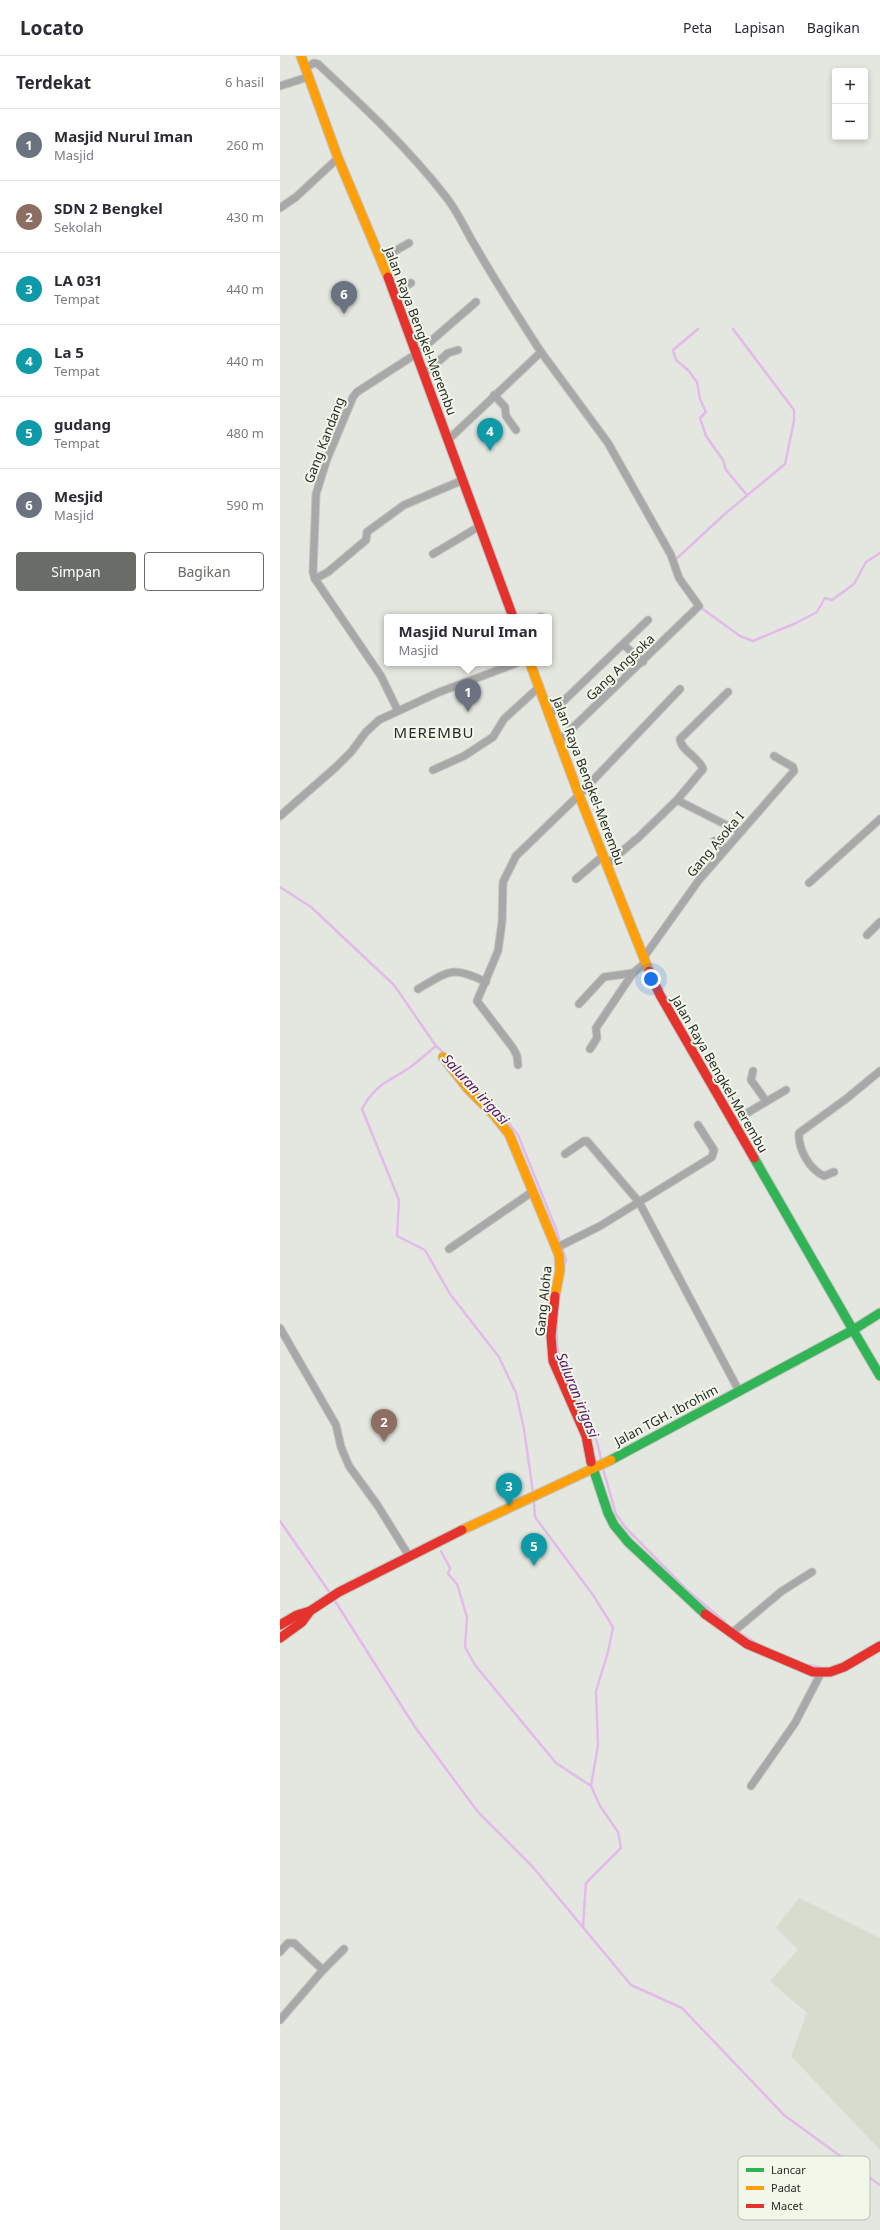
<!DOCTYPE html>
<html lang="id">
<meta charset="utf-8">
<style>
:root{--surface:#fff;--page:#f2f2f3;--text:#2b2b33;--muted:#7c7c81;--line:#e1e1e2;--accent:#6a6d67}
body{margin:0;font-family:"Noto Sans",sans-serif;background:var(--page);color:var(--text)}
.controls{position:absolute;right:12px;top:12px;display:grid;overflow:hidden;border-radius:4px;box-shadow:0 2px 6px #0003}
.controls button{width:36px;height:36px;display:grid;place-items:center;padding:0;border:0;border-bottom:1px solid var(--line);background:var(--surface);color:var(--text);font:20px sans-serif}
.you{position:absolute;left:371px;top:923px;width:14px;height:14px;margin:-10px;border:3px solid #fff;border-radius:50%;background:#1a73e8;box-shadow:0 0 0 6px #1a73e833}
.badge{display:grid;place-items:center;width:26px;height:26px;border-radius:50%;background:var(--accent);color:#fff;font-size:13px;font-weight:700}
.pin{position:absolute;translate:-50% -33px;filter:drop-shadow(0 1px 2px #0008)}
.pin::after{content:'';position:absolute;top:21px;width:14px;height:12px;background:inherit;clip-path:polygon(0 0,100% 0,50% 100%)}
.popup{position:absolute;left:104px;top:558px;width:168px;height:52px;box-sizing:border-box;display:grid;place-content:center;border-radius:4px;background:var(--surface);filter:drop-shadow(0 1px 3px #0005);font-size:13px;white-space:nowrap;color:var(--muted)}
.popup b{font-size:15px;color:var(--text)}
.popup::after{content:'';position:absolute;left:50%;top:100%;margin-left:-8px;border:8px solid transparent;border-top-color:var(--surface)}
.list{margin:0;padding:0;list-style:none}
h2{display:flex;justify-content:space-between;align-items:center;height:52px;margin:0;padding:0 16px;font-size:17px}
h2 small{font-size:13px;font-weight:400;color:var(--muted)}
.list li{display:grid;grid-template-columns:26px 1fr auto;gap:12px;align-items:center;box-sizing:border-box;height:72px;padding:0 16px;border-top:1px solid var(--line)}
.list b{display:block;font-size:15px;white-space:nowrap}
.list p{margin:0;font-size:13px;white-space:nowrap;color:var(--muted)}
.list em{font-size:13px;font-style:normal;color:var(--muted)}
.actions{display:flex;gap:8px;padding:12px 16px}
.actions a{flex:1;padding:9px 0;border:1px solid var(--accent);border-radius:4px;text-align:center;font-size:14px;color:var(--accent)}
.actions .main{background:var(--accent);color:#fff}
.map{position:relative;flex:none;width:600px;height:2174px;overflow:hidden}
header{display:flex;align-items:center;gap:24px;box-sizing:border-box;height:56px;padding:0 20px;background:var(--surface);border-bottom:1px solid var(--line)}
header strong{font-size:19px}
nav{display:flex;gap:22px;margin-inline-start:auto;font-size:14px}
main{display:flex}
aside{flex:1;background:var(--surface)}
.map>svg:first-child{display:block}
.built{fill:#d6ddcf}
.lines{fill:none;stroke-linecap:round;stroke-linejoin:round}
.stream{stroke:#e3baea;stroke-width:2.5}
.street-casing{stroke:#c2c4bf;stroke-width:9}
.fast-casing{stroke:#c2c4bf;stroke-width:11}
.slow-casing{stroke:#c2c4bf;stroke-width:11}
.jam-casing{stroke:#c2c4bf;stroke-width:11}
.street{stroke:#a8a8a8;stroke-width:7}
.fast{stroke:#30b455;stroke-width:9}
.slow{stroke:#ff9f0a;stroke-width:9}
.jam{stroke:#e5322d;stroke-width:9}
.labels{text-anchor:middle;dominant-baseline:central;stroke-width:4;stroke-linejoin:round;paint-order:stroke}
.street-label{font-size:13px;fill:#292b26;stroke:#f1f8ea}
.water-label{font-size:14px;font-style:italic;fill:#5b1269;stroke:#f1f8ea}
.quarter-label{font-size:15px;letter-spacing:1px;fill:#292b26;stroke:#f1f8ea}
.key{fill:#f1f8ea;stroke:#b5baaf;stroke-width:1}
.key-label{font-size:11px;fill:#292b26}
</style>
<header>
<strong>Locato</strong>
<nav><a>Peta</a><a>Lapisan</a><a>Bagikan</a></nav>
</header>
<main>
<aside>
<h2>Terdekat<small>6 hasil</small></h2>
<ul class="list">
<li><span class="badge" style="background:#6b7280">1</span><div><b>Masjid Nurul Iman</b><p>Masjid</p></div><em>260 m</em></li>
<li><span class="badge" style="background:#8d6e63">2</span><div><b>SDN 2 Bengkel</b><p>Sekolah</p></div><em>430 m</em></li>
<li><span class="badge" style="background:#0f9aa8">3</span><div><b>LA 031</b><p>Tempat</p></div><em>440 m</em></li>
<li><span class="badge" style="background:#0f9aa8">4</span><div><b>La 5</b><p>Tempat</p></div><em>440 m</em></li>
<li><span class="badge" style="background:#0f9aa8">5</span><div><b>gudang</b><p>Tempat</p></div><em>480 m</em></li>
<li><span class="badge" style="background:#6b7280">6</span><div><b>Mesjid</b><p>Masjid</p></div><em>590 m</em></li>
</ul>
<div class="actions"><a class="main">Simpan</a><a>Bagikan</a></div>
</aside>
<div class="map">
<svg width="600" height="2174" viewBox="0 0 600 2174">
<rect width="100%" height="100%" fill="#e4e7e0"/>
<polygon class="built" points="519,1842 600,1882 600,2094 511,2000 527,1957 490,1925 518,1894 496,1872"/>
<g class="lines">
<g class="stream">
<polyline points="418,273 393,294 396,304 408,314 417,326 420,343 426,356 420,362 426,380 443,404 446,414 467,439"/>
<polyline points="394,505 446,457 505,408 514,365 514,354 453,273"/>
<polyline points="420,551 460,580 473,585 516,567 537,556 545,542 552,544 574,528 586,506 600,497"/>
<polyline points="0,831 31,851 114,929 156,990 164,997"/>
<path d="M156,990C146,998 137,1007 126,1014C106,1027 95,1029 82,1053L119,1144L117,1180L145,1194L170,1238L219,1301L236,1337L244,1373L253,1436"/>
<polyline points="173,1006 200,1038 220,1056 238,1079 276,1173 286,1204 284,1209"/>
<path d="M277,1257C277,1270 275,1285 279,1298C290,1335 315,1365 321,1404"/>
<polyline points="323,1413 336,1458 345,1471 406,1533 445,1566"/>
<polyline points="254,1445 255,1461 313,1539 333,1571 328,1596 316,1635 318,1689 311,1730 320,1750 338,1776 341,1792 306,1827 303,1870"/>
<polyline points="0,1465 50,1537"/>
<polyline points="161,1495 170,1512 168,1518 177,1528 187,1561 185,1591 195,1609 276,1707 311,1730"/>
<polyline points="55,1545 135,1671 198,1756 252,1810 351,1929 402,1952 504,2059 600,2129"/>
<polyline points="460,1577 476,1587"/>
<polyline points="529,1609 539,1611"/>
</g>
<defs>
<g id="street">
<path d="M25,12L34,7L38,8C83,50 128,92 166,141C179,157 186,176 197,193C217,228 239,262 261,296L168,384"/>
<polyline points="0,30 28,21"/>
<polyline points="0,152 16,141 58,102"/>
<polyline points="101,203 129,187"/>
<polyline points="113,237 131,227"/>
<polyline points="261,296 328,387 391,499 399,522 419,550 278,686"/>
<polyline points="144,318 168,297 178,294"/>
<polyline points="214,339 225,351 226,360 236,374"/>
<polyline points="153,498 200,470"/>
<polyline points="35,523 48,516 86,484 87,476 124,449 183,424"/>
<polyline points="260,561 261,561"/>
<polyline points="344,589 363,606"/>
<polyline points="118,655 101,620 35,523 33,516 36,438 47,403 73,341 77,336 136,298 196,246"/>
<polyline points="269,659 368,564"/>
<polyline points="153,714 184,700 213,681 224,663 258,632"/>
<path d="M397,744L423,713C419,701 401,695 400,683L448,636"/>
<polyline points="0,760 56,711 71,696 86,676 99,664 157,637 237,607"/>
<polyline points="434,785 446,793"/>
<polyline points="327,808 359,781 397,744 460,776"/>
<polyline points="296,823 323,800"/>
<polyline points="529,827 600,763"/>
<polyline points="587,879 600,866"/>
<polyline points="364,901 419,824 514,715 513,711 494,700"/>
<path d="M138,933C169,915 172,909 206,926"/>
<polyline points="299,948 324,921 353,917 365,907"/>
<polyline points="310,993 317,982 316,972 353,917"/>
<polyline points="238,1009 237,1000 233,992 197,945 218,895 222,866 223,826 236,800 299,739 400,633"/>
<polyline points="473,1015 471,1024 486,1045"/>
<polyline points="452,1066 506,1034"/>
<polyline points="285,1098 304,1085 307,1085 359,1146 459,1335"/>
<path d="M554,1116L544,1120C529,1113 518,1093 519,1077L566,1043L600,1015"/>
<polyline points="278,1191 320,1170 432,1101 434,1094 418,1069"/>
<polyline points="169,1193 252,1136"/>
<polyline points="0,1272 56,1369 61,1391 69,1410 98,1450 129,1500"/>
<polyline points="453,1576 502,1535 532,1516"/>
<polyline points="471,1730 515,1667 541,1617"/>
<polyline points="0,1896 8,1887 14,1887 43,1914"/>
<polyline points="0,1964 43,1914 64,1893"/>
</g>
<g id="fast">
<polyline points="474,1102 573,1274"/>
<polyline points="573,1274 600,1257"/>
<polyline points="331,1404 573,1274 600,1320"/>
<polyline points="311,1406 328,1457 334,1469 348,1486 425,1558"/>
</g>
<g id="slow">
<polyline points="21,0 58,102 108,221"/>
<polyline points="250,607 299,739 369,915"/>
<polyline points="163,1001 188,1033 214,1059 229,1078 279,1199 280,1214 275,1240"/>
<polyline points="182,1474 331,1404"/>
</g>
<g id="jam">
<polyline points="108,221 233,561"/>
<polyline points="369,915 380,939 474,1102"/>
<polyline points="275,1240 271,1280 273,1305 306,1380 311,1406"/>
<polyline points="425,1558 467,1588 533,1616 550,1616 564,1611 600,1590"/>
<polyline points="0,1569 17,1559 30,1555"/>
<polyline points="0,1582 22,1566 30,1555 59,1536 182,1474"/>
</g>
</defs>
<use href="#street" class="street-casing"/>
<use href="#fast" class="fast-casing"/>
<use href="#slow" class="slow-casing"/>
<use href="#jam" class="jam-casing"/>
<use href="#street" class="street"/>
<use href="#fast" class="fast"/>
<use href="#slow" class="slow"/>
<use href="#jam" class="jam"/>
</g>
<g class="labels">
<g class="street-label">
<text transform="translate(141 275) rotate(69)">Jalan Raya Bengkel-Merembu</text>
<text transform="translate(44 384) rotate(-69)">Gang Kandang</text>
<text transform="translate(340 611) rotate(-44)">Gang Angsoka</text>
<text transform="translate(309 725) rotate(69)">Jalan Raya Bengkel-Merembu</text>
<text transform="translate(435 788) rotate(-50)">Gang Asoka I</text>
<text transform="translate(440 1018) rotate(60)">Jalan Raya Bengkel-Merembu</text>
<text transform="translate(263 1245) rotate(-84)">Gang Aloha</text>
<text transform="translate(386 1359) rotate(-28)">Jalan TGH. Ibrohim</text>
</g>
<g class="water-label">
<text transform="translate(196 1033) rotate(47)">Saluran irigasi</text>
<text transform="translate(298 1339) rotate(68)">Saluran irigasi</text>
</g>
<g class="quarter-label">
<text x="154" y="676">MEREMBU</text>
</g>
</g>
<rect x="458" y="2100" width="132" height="64" rx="6" class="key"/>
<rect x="466" y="2112" width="18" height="4" fill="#30b455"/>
<rect x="466" y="2130" width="18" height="4" fill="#ff9f0a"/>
<rect x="466" y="2148" width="18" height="4" fill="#e5322d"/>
<g class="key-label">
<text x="491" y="2118">Lancar</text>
<text x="491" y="2136">Padat</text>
<text x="491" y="2154">Macet</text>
</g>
</svg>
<div class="controls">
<button>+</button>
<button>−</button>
</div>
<div class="you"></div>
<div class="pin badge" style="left:188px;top:656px;background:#6b7280">1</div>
<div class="popup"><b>Masjid Nurul Iman</b>Masjid</div>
<div class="pin badge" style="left:104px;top:1386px;background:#8d6e63">2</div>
<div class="pin badge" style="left:229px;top:1450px;background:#0f9aa8">3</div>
<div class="pin badge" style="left:210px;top:395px;background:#0f9aa8">4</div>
<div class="pin badge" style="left:254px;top:1510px;background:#0f9aa8">5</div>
<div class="pin badge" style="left:64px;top:258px;background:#6b7280">6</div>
</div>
</main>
